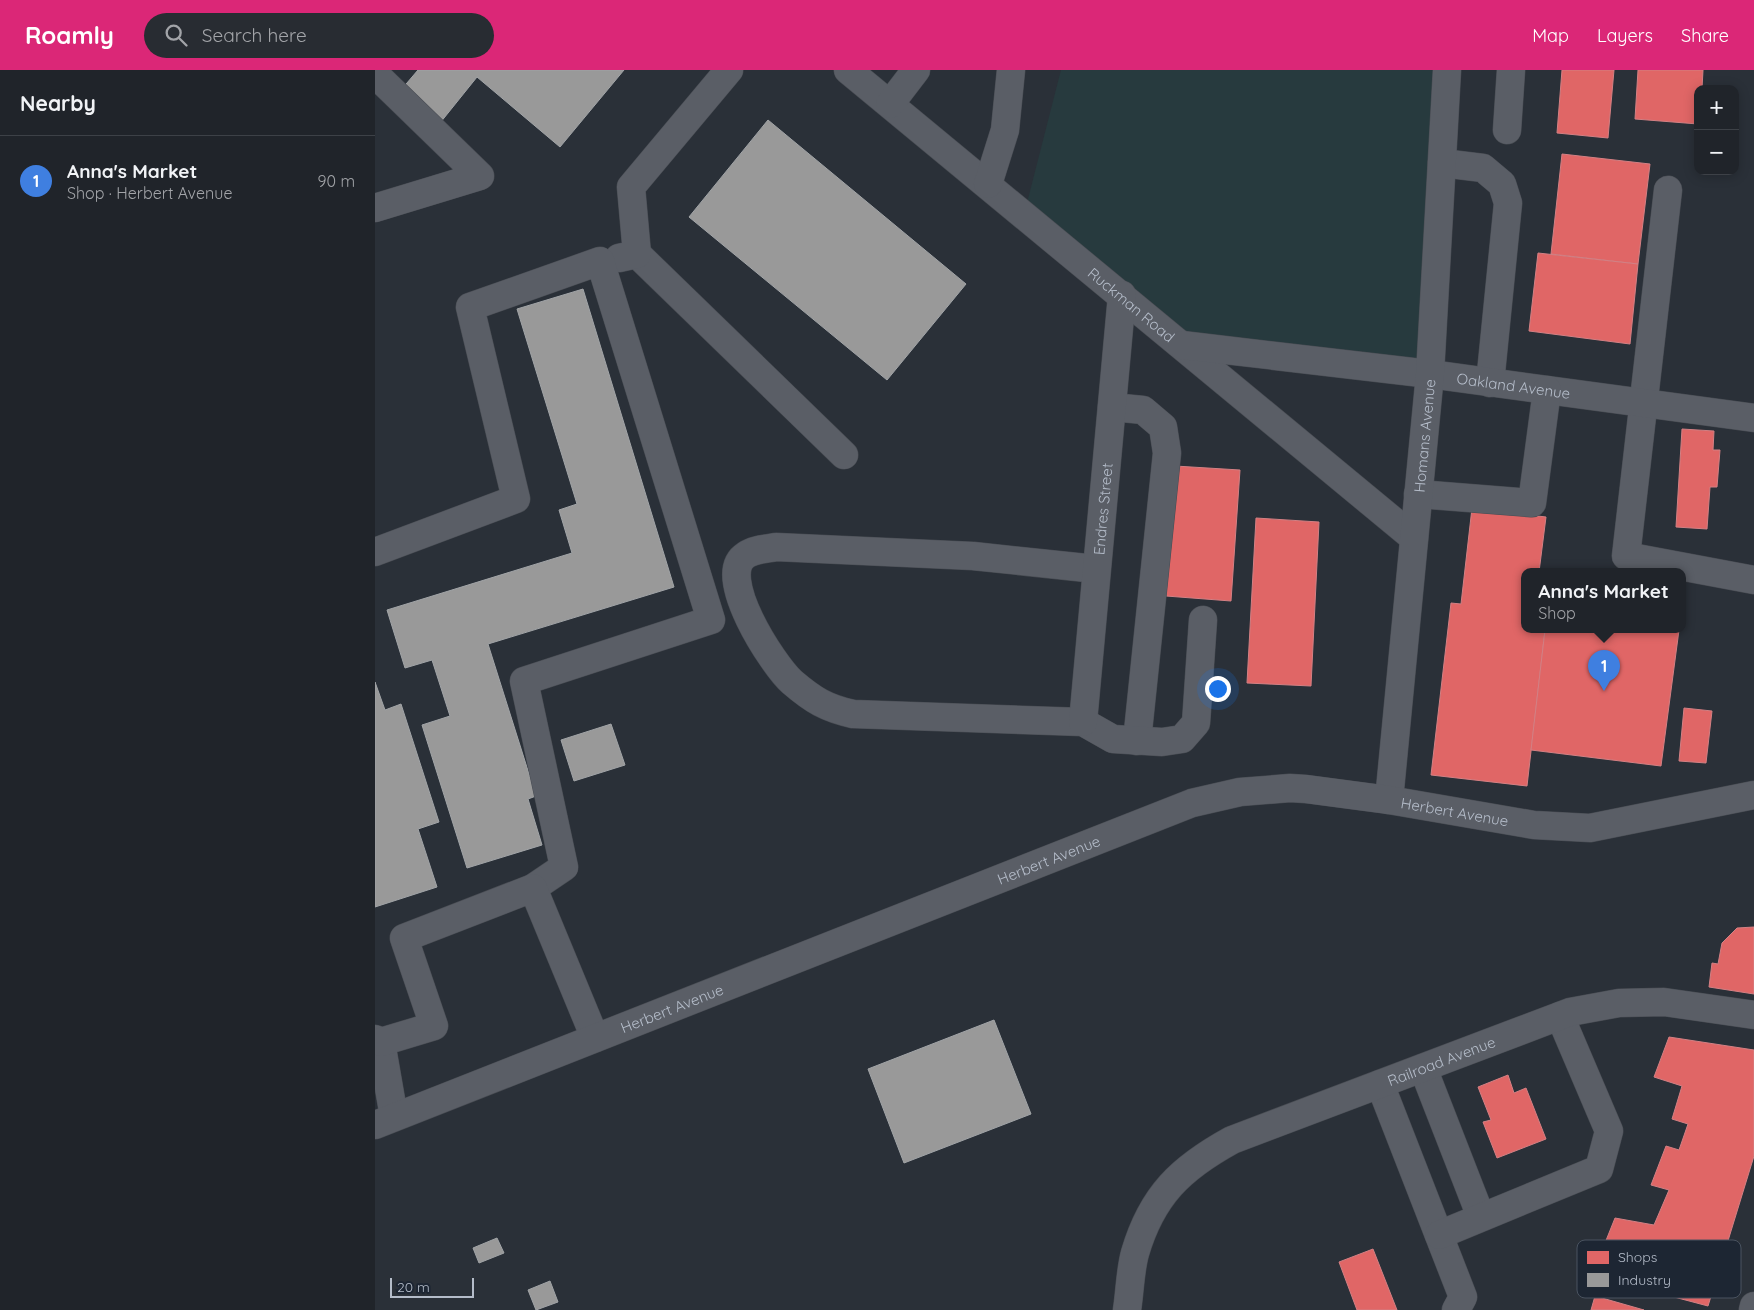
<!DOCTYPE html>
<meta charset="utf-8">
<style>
:root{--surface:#20242a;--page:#282c32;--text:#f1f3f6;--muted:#a2a4a8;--line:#3d4147;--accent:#db2777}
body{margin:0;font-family:Quicksand,sans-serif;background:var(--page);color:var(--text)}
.controls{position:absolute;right:15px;top:15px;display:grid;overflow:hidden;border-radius:10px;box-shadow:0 2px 12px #0003}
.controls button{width:45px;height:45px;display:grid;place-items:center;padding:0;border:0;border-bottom:1px solid var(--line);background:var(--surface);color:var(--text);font:25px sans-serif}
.scale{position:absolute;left:15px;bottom:12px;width:84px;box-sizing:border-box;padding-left:5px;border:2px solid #b4bcc9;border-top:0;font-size:14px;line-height:18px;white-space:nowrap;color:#b4bcc9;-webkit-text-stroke:4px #1d2633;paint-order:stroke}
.you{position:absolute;left:842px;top:618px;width:18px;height:18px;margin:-12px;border:4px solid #fff;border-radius:50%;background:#1a73e8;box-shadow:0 0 0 8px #1a73e833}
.badge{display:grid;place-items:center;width:32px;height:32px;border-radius:50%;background:var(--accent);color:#fff;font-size:16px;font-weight:700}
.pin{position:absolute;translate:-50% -41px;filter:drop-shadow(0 1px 2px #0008)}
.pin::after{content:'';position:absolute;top:26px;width:18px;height:15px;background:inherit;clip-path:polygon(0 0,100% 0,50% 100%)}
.popup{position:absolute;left:1146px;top:498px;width:165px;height:65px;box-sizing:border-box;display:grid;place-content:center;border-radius:10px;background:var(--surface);filter:drop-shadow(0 1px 4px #0005);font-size:16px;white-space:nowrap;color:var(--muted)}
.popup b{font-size:19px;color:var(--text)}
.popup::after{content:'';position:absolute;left:50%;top:100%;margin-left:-10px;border:10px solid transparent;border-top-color:var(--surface)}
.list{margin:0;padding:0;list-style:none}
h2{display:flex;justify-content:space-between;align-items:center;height:65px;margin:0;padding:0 20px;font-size:21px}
h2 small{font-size:16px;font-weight:400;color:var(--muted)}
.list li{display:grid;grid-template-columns:32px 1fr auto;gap:15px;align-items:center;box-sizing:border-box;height:90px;padding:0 20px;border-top:1px solid var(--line)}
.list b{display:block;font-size:19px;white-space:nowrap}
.list p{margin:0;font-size:16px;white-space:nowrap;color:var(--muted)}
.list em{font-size:16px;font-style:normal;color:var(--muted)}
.icon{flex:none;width:28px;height:28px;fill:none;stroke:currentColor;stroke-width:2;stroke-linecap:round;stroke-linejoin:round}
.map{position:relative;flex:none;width:1379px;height:1240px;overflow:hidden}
header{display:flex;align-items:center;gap:30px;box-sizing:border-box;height:70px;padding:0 25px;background:var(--accent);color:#fff}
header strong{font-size:24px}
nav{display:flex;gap:28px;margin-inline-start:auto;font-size:18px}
.search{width:350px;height:45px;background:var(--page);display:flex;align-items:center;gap:12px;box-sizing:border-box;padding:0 18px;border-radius:28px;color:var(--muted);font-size:19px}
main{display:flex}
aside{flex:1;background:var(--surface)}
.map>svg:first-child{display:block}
.green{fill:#273a3e}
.shops{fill:#e06666;stroke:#d38084}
.industry{fill:#999;stroke:#a1a4a7}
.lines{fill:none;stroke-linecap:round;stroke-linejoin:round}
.minor-casing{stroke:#484c53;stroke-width:29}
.minor{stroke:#5a5e66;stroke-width:28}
.labels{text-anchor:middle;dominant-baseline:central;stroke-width:5;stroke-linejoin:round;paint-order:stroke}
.street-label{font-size:15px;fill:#b4bcc9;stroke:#1d2633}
.key{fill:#1d2633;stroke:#4a5360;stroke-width:1}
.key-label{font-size:14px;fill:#b4bcc9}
</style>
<header>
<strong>Roamly</strong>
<div class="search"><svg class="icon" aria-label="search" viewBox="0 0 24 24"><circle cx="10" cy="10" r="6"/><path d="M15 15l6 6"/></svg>Search here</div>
<nav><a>Map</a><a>Layers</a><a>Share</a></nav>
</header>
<main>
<aside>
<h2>Nearby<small></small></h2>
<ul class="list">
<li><span class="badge" style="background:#3f7fe0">1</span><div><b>Anna's Market</b><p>Shop · Herbert Avenue</p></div><em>90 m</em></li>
</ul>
</aside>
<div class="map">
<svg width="1379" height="1240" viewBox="0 0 1379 1240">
<rect width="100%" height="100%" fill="#2a3038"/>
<polygon class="green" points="686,0 1070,0 1050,291 810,262 652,133"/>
<g class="shops">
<polygon points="1187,0 1239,0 1233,68 1182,63"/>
<polygon points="1263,0 1328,0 1327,19 1323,19 1323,54 1260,49"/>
<polygon points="1187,84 1275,94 1263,194 1176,184"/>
<polygon points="1163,183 1263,194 1255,274 1154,261"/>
<polygon points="1307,359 1339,361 1338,380 1345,380 1342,417 1335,417 1332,459 1301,457"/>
<polygon points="800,396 865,400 856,531 791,526"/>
<polygon points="1097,438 1171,447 1164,502 1150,502 1150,560 1170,560 1152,716 1056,705 1076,533 1086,534"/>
<polygon points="881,448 944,452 936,616 872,613"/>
<polygon points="1170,560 1304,560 1286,696 1156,680"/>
<polygon points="1309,638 1337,641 1331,693 1304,691"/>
<polygon points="1379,857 1379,924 1334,917 1337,893 1343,894 1347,873 1362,858"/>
<polygon points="1294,967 1379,980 1379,1086 1333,1236 1269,1219 1275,1186 1230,1173 1240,1148 1279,1155 1294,1120 1276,1115 1291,1076 1304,1080 1313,1054 1297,1049 1307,1016 1279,1007"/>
<polygon points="1133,1005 1139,1023 1151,1018 1171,1069 1122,1088 1108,1052 1116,1050 1103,1017"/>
<polygon points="998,1179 1022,1240 982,1240 964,1192"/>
<polygon points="1220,1226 1269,1240 1216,1240"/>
</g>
<g class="industry">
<polygon points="43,0 249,0 185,77 102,7 65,53 26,20"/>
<polygon points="393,50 591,214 512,310 314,147"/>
<polygon points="208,219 299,517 113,574 161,726 153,729 167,775 92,798 47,655 75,646 57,590 30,598 12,540 197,483 184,440 202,434 142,239"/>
<polygon points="0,612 10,640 26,634 64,752 43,759 62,817 0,837"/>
<polygon points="236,654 250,695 199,711 186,670"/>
<polygon points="619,950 656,1044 529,1093 493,999"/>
<polygon points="122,1168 129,1183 104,1193 98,1178"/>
<polygon points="175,1211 183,1232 161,1240 153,1220"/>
</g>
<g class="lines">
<defs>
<g id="minor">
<path id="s1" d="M473,0L1039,468"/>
<polyline points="0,4 105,106 0,138"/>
<polyline points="515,34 541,0"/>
<polyline points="1132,60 1136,0"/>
<polyline points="1067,93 1108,98 1127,114 1133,133 1115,313"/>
<polyline points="613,114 630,60 636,0"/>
<polyline points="1293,120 1251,486 1379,510"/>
<polyline points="262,184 469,385"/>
<polyline points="244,188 262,184 256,117 354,0"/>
<path id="s2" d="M807,275L1055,304L1379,348"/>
<polyline points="737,337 768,340 788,357 792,383 762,671"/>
<polyline points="1043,424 1157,433 1172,320"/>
<polyline points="0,482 141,429 95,237 225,191 336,550 149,611 189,797 158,818"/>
<path d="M721,499L598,486L401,477C392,479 379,479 371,485C339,505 398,595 417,612C438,630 451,638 478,644L708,652L738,669L787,672L807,669L821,653L828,550"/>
<path id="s3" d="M708,652L747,225"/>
<path id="s4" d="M1014,730L1055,304L1072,0"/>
<polyline points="0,969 6,972 19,1047"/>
<polyline points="6,972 59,956 29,868 158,818 220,968"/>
<polyline points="1048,998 1106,1147"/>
<polyline points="1005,1014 1088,1227 1081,1240"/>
<path id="s5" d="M0,1055L817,733L865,722L915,718L931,719L1014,730L1159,755L1215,758L1379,725"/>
<polyline points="1064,1165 1224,1099 1234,1061 1185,946"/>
<path id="s6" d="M752,1240C755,1221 755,1201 760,1183C777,1125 806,1098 857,1070L1195,942L1244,933L1289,932L1379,945"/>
<polyline points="1378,1240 1379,1236"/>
</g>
</defs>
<use href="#minor" class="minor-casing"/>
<use href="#minor" class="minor"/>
</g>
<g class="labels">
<g class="street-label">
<text stroke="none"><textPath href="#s1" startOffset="368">Ruckman Road</textPath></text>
<text stroke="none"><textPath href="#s2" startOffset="334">Oakland Avenue</textPath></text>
<text stroke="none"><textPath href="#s4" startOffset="366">Homans Avenue</textPath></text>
<text stroke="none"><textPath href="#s3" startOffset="214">Endres Street</textPath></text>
<text stroke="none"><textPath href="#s5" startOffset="1144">Herbert Avenue</textPath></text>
<text stroke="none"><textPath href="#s5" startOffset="724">Herbert Avenue</textPath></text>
<text stroke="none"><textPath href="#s5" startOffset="319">Herbert Avenue</textPath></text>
<text stroke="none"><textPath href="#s6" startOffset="435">Railroad Avenue</textPath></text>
</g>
</g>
<rect x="1202" y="1170" width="164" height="58" rx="8" class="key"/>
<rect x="1212" y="1181" width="22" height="13" fill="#e06666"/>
<rect x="1212" y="1203" width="22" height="14" fill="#999"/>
<g class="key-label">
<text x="1243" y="1192">Shops</text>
<text x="1243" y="1215">Industry</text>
</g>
</svg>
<div class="controls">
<button>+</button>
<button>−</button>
</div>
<div class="scale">20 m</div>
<div class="you"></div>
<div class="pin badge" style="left:1229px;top:621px;background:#3f7fe0">1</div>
<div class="popup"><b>Anna's Market</b>Shop</div>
</div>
</main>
